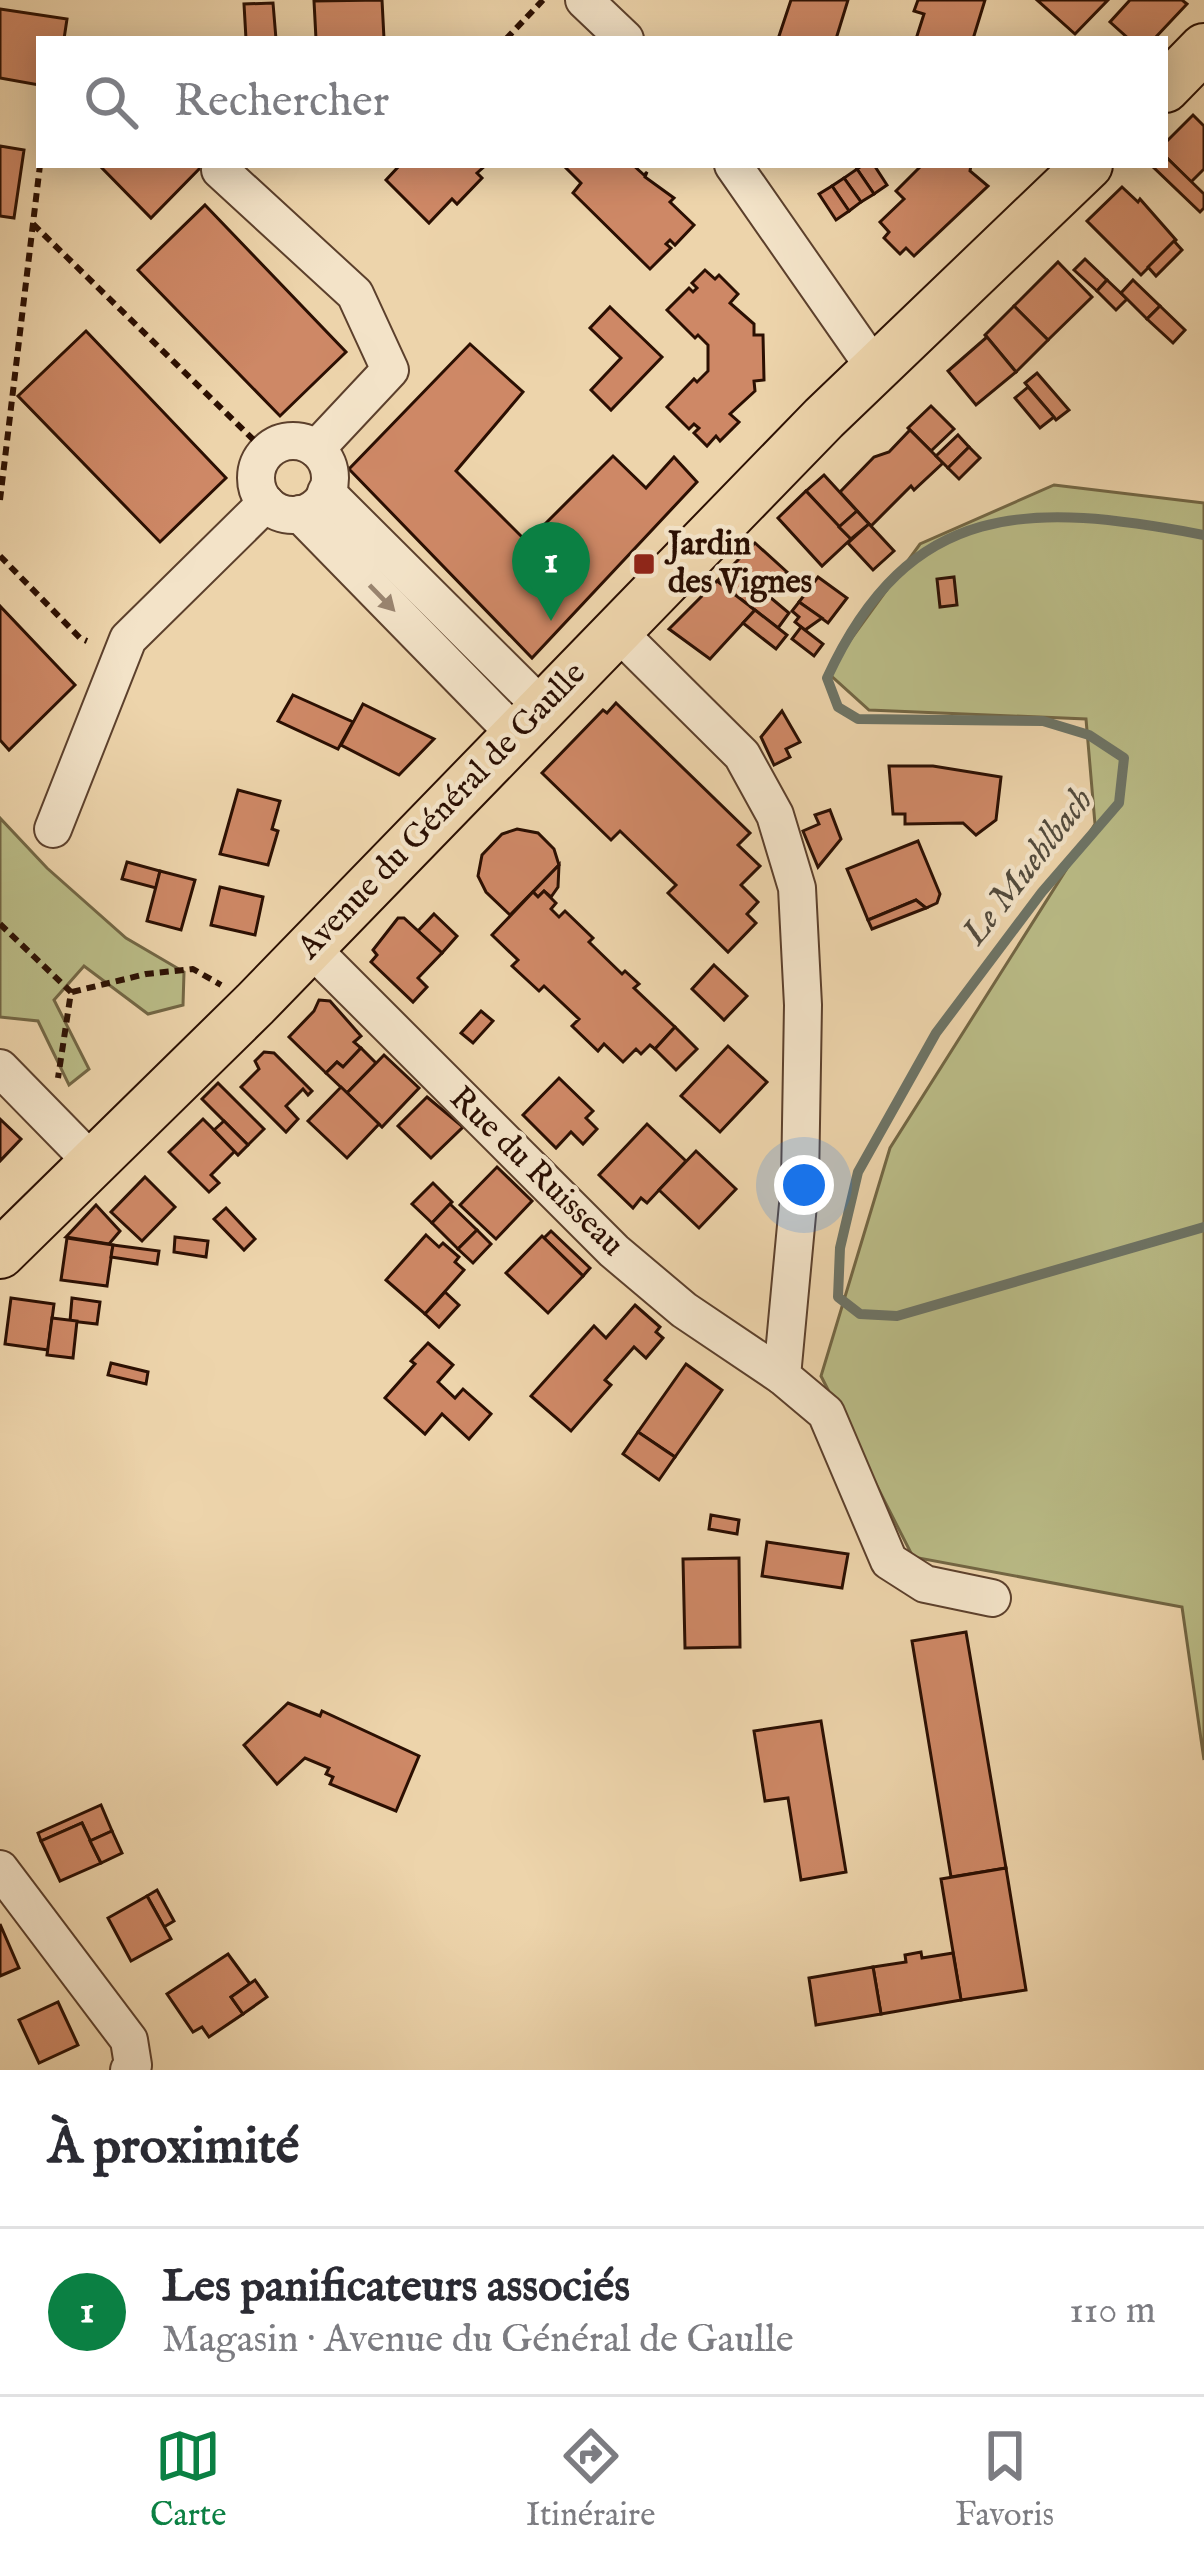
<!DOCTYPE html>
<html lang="fr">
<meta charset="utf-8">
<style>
:root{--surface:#fff;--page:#f2f2f3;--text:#2b2b33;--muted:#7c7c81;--line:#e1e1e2;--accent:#0b8043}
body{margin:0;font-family:"IM FELL English",serif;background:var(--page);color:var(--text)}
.you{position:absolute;left:804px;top:1185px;width:42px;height:42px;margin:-30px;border:9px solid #fff;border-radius:50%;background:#1a73e8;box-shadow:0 0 0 18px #1a73e833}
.badge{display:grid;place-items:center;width:78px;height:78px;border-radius:50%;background:var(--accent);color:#fff;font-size:39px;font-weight:700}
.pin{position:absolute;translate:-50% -99px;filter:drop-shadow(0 3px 6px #0008)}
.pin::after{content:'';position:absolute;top:63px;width:42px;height:36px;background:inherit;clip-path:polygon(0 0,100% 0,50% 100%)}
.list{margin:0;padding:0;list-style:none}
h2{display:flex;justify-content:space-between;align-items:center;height:156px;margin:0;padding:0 48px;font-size:51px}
h2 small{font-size:39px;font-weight:400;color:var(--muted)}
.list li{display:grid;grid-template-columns:78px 1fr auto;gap:36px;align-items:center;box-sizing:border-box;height:168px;padding:0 48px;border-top:3px solid var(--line)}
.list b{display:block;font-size:45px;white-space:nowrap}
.list p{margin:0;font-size:39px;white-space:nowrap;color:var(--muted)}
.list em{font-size:39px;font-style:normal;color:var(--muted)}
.icon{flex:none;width:66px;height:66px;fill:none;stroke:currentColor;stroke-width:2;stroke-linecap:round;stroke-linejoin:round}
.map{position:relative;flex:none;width:1204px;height:2070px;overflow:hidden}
.search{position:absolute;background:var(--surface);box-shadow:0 6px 30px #0003;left:36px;right:36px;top:36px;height:132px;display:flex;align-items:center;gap:30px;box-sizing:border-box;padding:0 42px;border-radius:0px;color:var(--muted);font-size:45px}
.sheet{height:324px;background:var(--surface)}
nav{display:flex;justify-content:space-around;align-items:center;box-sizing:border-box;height:168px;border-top:3px solid var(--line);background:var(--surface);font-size:33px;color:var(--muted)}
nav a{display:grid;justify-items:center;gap:6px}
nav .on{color:var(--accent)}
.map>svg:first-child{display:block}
.green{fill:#babc87;stroke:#726644;stroke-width:3}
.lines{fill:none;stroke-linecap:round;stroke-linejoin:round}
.stream{stroke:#6d7466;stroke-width:10}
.building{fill:#ce8866;stroke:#2b0f02;stroke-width:3}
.minor-casing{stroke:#5c402c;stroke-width:40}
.major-casing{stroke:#2b0f02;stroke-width:52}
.path{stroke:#2b0f02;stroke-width:6;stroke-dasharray:9 6;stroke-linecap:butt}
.minor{stroke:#f3e3c8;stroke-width:36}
.major{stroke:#edd4ab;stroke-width:48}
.oneway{fill:#99846f}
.poi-dot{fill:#8f2418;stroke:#f3e3c8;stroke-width:4.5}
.labels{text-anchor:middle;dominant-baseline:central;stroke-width:9;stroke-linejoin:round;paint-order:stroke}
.poi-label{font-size:33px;font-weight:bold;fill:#2b0f02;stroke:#f3e3c8;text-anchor:start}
.street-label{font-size:33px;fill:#2b0f02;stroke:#f3e3c8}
.water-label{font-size:36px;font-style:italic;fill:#524a3c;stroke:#f3e3c8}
</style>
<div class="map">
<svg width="1204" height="2070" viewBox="0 0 1204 2070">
<rect width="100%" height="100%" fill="#edd4ab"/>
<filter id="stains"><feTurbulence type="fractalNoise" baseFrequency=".00167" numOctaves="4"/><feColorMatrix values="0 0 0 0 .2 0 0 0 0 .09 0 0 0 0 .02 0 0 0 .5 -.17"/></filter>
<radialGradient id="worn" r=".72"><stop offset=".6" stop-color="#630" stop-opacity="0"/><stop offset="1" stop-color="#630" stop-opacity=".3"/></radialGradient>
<g class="green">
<polygon points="1054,485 1204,503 1204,1760 1182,1607 913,1557 821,1376 890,1148 1095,824 1086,719 869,710 827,672 920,544"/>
<polygon points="0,818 47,868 126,938 184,972 183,1005 148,1014 84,966 54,1000 89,1069 69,1085 38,1021 0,1017"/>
</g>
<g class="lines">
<path class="stream" d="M1204,535C1030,502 910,498 827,678L838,707L858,719L1043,721L1089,735L1124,758L1119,803L1042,892L936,1033L858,1172L840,1248L838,1297L860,1314L897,1316L1204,1227"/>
</g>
<g class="building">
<polygon points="382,0 384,39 316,39 314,1"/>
<polygon points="791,0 848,0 836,39 778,39"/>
<polygon points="918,0 985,0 973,39 916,39 924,14 914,11"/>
<polygon points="1037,0 1108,0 1075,34"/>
<polygon points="1130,0 1182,0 1187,4 1154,39 1129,39 1110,22"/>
<polygon points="273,3 276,39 246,39 244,4"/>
<polygon points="0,9 67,19 64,39 39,39 39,85 0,78"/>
<polygon points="1193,115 1204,126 1204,169 1191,182 1165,156 1165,143"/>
<polygon points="0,146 24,150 14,218 0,216"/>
<polygon points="1165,156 1204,194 1204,208 1200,212 1151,165 1165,165"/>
<polygon points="99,165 203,165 151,218"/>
<polygon points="400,165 486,165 477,173 482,178 457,204 452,199 429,223 386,180"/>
<polygon points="563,165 633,165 644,175 647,172 645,177 674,198 670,202 694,225 675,245 670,240 666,244 671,248 650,269 573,193 581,183"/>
<polygon points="863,165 874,165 887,185 874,194 857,169"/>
<polygon points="922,165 971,165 970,171 988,186 914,256 906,248 900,254 884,238 889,232 880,222 904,199 896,191"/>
<polygon points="857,169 874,194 861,202 844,178"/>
<polygon points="844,178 861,202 849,211 832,186"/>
<polygon points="832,186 849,211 836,220 819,194"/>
<polygon points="1122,187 1138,202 1140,199 1176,240 1141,275 1087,221"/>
<polygon points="205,205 346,352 280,416 138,270"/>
<polygon points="1174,241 1182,250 1156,276 1148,267"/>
<polygon points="1085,259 1107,280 1097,291 1074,270"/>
<polygon points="1058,262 1092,297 1048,340 1014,306"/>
<polygon points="705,270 715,279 719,275 738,294 730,303 754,324 754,335 763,335 764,380 754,381 755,391 730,414 739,422 720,441 716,436 707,446 694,433 699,428 694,424 689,429 667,407 694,379 697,382 708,371 708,345 698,335 695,338 667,310 689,288 693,292 697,288 692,283"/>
<polygon points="1107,280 1127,299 1116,310 1097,291"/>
<polygon points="1133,280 1160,306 1147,319 1121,293"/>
<polygon points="1014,306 1048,340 1016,372 985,335"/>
<polygon points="1160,306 1185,330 1173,343 1147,319"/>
<polygon points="610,307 662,357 611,410 591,390 621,358 590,328"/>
<polygon points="86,331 226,478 160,542 18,396"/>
<polygon points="987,337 1016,372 976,405 948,371"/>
<polygon points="470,344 523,392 456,471 527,542 613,456 646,488 674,457 697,482 532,658 349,469"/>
<polygon points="1037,373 1069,410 1056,420 1025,383"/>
<polygon points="1028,387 1054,417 1040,428 1015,398"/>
<polygon points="931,406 954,429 931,451 908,428"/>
<polygon points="910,430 943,463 914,490 911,486 871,526 840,492 874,457 889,452"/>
<polygon points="958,435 969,447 948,468 936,456"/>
<polygon points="969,447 980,458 959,479 948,468"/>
<polygon points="824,475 857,511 839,527 806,491"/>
<polygon points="806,491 851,539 822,566 778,518"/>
<polygon points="857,511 869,524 851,539 839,527"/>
<polygon points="869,524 894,551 873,570 848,543"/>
<polygon points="755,543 787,572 751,607 717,581"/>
<polygon points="818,577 847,598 828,623 799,602"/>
<polygon points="954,577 957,605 940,607 937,579"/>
<polygon points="717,581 755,610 710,659 669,629"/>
<polygon points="765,593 789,613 778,628 751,607"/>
<polygon points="799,602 822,618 805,630 795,622 799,617 792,611"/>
<polygon points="0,606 75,685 9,750 0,740"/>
<polygon points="755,610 787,635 776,649 743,623"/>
<polygon points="801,627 823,644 814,656 792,639"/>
<polygon points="293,695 353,722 338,749 278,721"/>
<polygon points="616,703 750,833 738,845 760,866 741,885 758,902 747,914 756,923 728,952 668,893 676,885 620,831 611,840 542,773 603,710 607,713"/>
<polygon points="363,704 434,739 399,775 341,745"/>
<polygon points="782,711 800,742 786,749 790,757 774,765 761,737"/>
<polygon points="889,766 933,766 1001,777 996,820 976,835 963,823 905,824 905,814 893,814"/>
<polygon points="238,790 280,801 272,829 278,831 268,865 220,854"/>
<polygon points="830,810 841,839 818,867 803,831 819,824 815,815"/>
<polygon points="517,829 538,833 554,849 559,865 510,915 486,892 478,876 482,855 502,834"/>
<polygon points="918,841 940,894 937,903 926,908 916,900 868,920 847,869"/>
<polygon points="127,862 160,871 156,888 122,879"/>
<polygon points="559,865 558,887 551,897 544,891 538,897 533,892"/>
<polygon points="160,871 195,880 181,930 147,921"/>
<polygon points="220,887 263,897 255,935 211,925"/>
<polygon points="544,891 556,903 551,909 559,917 565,911 593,938 589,942 622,974 625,971 639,984 634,988 675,1027 655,1049 650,1045 641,1054 636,1049 623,1062 604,1044 598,1051 572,1026 579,1019 544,986 539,991 512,966 518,960 492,935 533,892 538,897"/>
<polygon points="916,900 926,908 872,929 868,920"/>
<polygon points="434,914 457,936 442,953 418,931"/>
<polygon points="398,918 404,918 442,953 418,978 427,987 413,1002 371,962 377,955 373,950"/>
<polygon points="714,965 747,996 724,1020 692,989"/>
<polygon points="319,1000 330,1001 361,1036 354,1042 361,1048 343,1067 337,1062 326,1073 289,1037 314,1011"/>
<polygon points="481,1011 493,1021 473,1043 461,1033"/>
<polygon points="675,1027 697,1049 676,1070 655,1049"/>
<polygon points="728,1046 767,1082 720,1132 681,1096"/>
<polygon points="361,1048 376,1063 347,1093 326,1073 337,1062 343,1067"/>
<polygon points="264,1052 274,1053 312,1091 308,1095 303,1089 286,1106 298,1119 286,1132 241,1087 259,1069 255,1061"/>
<polygon points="384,1055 419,1088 382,1127 347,1093"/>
<polygon points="559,1078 593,1111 586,1118 597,1129 583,1144 571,1132 556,1148 523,1115"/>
<polygon points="218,1083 264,1129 248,1145 202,1099"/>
<polygon points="341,1087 379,1124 347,1158 308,1121"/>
<polygon points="427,1097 463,1127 431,1158 398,1126"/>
<polygon points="0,1119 21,1139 0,1161"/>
<polygon points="203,1119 235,1151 211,1175 219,1183 209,1192 169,1152"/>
<polygon points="224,1121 248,1145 238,1155 214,1130"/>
<polygon points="647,1124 686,1161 647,1203 641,1198 633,1208 599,1175"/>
<polygon points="696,1151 736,1189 699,1228 659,1190"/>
<polygon points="497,1167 532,1201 496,1239 460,1205"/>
<polygon points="145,1177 175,1207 142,1241 111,1212"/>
<polygon points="433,1183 452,1202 432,1223 412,1204"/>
<polygon points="450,1204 477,1230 458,1249 432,1223"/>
<polygon points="96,1205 120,1231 109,1244 66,1237"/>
<polygon points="226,1208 255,1239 244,1250 214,1219"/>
<polygon points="477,1230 491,1244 473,1263 458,1249"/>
<polygon points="551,1231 590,1268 583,1276 544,1238"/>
<polygon points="426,1235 439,1247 443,1243 459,1257 455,1262 464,1270 425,1314 386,1280"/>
<polygon points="542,1236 583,1276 548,1313 506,1273"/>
<polygon points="175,1237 208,1241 206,1257 174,1252"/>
<polygon points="67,1238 113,1245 107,1286 61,1280"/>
<polygon points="113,1245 159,1251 157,1264 111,1257"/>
<polygon points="445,1292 459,1305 439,1327 425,1314"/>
<polygon points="11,1298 54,1304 48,1350 5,1344"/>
<polygon points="72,1298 100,1302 97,1324 70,1321"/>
<polygon points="635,1305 660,1327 656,1332 663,1338 646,1358 634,1347 605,1380 611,1385 571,1431 531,1396 594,1326 606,1338"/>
<polygon points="52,1318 77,1321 73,1358 47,1355"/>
<polygon points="428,1343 453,1365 438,1382 455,1398 463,1389 491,1414 469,1439 442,1414 425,1434 385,1398 415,1364 411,1361"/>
<polygon points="111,1363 148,1372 146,1384 108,1375"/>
<polygon points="686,1364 722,1390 675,1457 638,1432"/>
<polygon points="638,1432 675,1457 659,1480 623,1454"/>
<polygon points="711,1515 739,1520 737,1534 709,1529"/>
<polygon points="767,1542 848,1554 842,1588 762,1576"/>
<polygon points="739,1558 740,1647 685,1648 683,1559"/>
<polygon points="966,1632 1006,1868 951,1877 912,1641"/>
<polygon points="288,1703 320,1716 322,1711 419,1756 396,1811 330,1784 333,1777 326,1774 329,1768 305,1758 277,1784 244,1745"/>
<polygon points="821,1721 846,1872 801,1880 788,1798 765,1801 754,1731"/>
<polygon points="101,1805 112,1831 90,1841 82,1823 41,1841 38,1833"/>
<polygon points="82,1823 101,1863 60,1881 41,1841"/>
<polygon points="112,1831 122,1853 101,1863 90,1841"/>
<polygon points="1006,1868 1026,1990 961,2000 941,1879"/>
<polygon points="157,1890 174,1921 164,1927 147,1896"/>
<polygon points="147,1896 171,1939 131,1961 108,1918"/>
<polygon points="0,1924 19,1968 0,1976"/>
<polygon points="921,1952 922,1958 953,1953 961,2000 881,2014 873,1967 906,1962 905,1955"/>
<polygon points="228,1954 250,1984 231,1997 243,2014 209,2037 202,2027 193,2032 167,1994"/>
<polygon points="873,1967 881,2014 816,2025 809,1978"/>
<polygon points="255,1980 267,1997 243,2014 231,1997"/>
<polygon points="58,2002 78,2045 39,2063 19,2020"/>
</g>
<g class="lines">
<defs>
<g id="minor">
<polyline points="584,0 625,39"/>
<polyline points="733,165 876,370"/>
<polyline points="220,170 355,294 390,370 316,449"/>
<circle cx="293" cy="478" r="37"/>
<polyline points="326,492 542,707"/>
<polyline points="300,514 515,734"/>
<polyline points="616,630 742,755 775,815 797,888 803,1005 800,1183 782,1376 826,1413 889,1561 925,1584 992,1598"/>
<polyline points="53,829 128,639 266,503"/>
<polyline points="310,947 614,1251 684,1310 782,1376"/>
<polyline points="0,1068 92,1162"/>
<polyline points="0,1869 129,2040 133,2065 129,2070"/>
</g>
<g id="major">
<polyline points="1165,88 1204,48"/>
<polyline points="0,1254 255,1004 824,418 1088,165"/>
</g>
</defs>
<use href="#minor" class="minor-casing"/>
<use href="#major" class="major-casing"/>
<g class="path">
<polyline points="506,39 543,0"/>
<polyline points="33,224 266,452"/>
<polyline points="0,500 40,165"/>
<polyline points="0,556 80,638 87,641"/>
<polyline points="0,924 71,992 58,1078"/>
<polyline points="72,992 146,974 193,969 221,985"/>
</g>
<use href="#minor" class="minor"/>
<use href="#major" class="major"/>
</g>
<defs><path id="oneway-solid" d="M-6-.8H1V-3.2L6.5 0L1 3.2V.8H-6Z" transform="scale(3)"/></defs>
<use class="oneway" href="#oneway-solid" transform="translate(382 598) rotate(46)"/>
<rect class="poi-dot" x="632" y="552" width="24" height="24" rx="6"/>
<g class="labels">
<g class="poi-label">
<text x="668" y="545">Jardin<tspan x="668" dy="38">des Vignes</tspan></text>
</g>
<g class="street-label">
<text transform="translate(442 811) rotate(-46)">Avenue du Général de Gaulle</text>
<text transform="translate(536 1172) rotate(44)">Rue du Ruisseau</text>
</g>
<g class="water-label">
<text transform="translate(1028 867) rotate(-52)">Le Muehlbach</text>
</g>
</g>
<rect width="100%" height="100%" filter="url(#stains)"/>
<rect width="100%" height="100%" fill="url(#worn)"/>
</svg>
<div class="you"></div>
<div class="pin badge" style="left:551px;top:621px">1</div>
<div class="search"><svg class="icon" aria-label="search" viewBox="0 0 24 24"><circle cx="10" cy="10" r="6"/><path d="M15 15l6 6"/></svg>Rechercher</div>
</div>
<section class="sheet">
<h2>À proximité<small></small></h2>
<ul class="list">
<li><span class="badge">1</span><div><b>Les panificateurs associés</b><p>Magasin · Avenue du Général de Gaulle</p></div><em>110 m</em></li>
</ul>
</section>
<nav>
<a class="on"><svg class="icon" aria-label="map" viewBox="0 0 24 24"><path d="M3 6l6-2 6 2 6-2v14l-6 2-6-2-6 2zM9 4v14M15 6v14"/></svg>Carte</a>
<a><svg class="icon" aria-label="directions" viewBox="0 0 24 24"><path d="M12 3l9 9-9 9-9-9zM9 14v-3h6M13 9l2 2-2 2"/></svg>Itinéraire</a>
<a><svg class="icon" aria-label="saved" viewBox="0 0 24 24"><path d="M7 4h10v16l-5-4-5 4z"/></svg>Favoris</a>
</nav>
